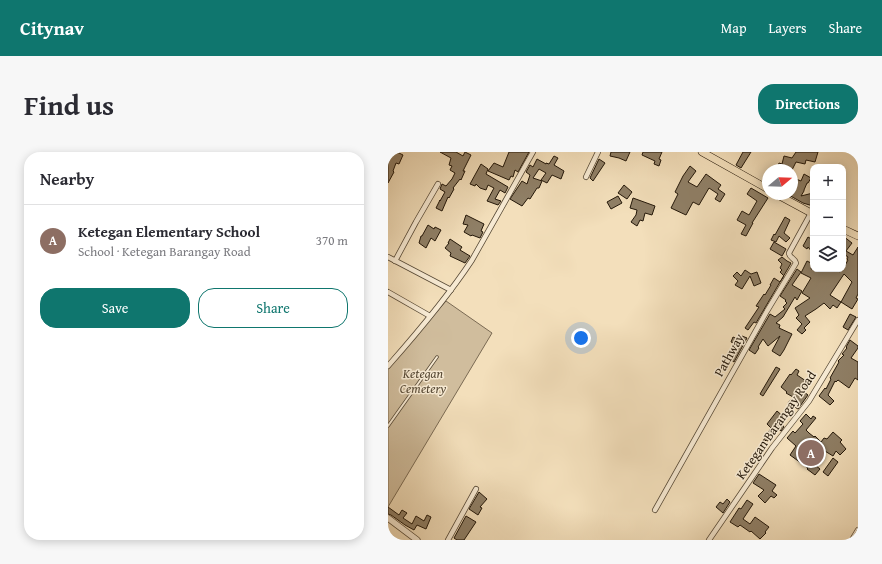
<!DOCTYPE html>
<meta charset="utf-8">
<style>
:root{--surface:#fff;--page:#f7f7f7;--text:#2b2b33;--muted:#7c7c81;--line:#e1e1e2;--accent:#0f766e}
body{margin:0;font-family:"Gentium Book Plus",serif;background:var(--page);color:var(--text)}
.controls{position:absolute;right:12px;top:12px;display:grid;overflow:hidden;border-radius:8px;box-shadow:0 2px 10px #0003}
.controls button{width:36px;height:36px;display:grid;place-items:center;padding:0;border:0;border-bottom:1px solid var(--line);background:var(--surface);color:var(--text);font:20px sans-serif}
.compass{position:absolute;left:374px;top:12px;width:36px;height:36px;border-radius:50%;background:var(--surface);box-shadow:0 2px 10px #0003;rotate:71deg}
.you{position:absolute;left:193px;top:186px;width:14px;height:14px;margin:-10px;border:3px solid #fff;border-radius:50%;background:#1a73e8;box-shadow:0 0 0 6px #1a73e833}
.badge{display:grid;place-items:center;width:26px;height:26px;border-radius:50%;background:var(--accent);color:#fff;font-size:13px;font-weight:700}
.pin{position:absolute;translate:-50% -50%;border:2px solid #fff;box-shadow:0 1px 4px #0006}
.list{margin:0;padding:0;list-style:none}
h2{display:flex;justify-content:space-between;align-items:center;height:52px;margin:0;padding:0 16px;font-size:17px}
h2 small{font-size:13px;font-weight:400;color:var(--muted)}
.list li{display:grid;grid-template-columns:26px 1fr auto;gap:12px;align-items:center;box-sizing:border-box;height:72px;padding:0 16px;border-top:1px solid var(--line)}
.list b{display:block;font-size:15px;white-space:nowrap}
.list p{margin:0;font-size:13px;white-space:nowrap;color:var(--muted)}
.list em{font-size:13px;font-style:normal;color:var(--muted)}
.actions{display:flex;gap:8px;padding:12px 16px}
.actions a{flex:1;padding:9px 0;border:1px solid var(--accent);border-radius:16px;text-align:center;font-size:14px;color:var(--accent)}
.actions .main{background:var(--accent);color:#fff}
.icon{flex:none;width:22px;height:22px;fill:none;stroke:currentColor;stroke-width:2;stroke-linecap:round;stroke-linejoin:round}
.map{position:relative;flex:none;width:470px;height:388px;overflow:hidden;border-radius:16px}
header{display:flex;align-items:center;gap:24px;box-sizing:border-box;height:56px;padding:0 20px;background:var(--accent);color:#fff}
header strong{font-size:19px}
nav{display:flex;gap:22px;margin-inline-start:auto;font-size:14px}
.intro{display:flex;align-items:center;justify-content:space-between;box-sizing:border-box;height:96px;padding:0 24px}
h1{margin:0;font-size:28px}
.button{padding:10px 18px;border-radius:16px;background:var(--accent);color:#fff;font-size:14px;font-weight:700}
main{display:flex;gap:24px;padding:0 24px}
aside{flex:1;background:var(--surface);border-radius:16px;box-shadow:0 2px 10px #0003}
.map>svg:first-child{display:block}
.green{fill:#d0bd9d;stroke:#7a6a53}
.building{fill:#8f7f66;stroke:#231709}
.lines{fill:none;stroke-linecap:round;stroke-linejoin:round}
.service-casing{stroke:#574936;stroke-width:3.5}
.minor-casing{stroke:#574936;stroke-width:6}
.tertiary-casing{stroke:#574936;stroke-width:7}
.primary-casing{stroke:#231709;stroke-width:8}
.service{stroke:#f7ead3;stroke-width:2}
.minor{stroke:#f7ead3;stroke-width:4.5}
.tertiary{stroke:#f7ead3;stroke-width:5.5}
.primary{stroke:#f3dfbb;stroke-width:7}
.labels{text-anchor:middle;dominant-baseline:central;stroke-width:3;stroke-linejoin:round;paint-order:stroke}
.street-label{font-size:13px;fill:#231709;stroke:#f7ead3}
.park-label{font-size:13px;font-style:italic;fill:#574935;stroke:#f7ead3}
</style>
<header>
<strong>Citynav</strong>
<nav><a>Map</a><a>Layers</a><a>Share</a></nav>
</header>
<div class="intro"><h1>Find us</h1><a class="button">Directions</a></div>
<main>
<aside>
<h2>Nearby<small></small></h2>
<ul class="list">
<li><span class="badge" style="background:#8d6e63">A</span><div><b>Ketegan Elementary School</b><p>School · Ketegan Barangay Road</p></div><em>370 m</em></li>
</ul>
<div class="actions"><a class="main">Save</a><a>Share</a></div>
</aside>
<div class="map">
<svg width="470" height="388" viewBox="0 0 470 388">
<rect width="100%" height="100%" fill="#f3dfbb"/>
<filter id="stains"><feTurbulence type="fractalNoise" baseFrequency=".005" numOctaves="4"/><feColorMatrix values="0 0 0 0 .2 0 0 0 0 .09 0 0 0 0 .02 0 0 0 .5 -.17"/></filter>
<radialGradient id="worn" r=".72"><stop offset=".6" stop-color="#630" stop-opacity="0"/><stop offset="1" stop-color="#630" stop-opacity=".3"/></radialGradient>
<polygon class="green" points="58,149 104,181 0,355 0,215"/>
<g class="building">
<polygon points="2,0 9,0 15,3 11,12 8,11 5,19 6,20 0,31 0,5"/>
<polygon points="52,0 68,0 75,4 77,0 83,3 75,19 77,19 73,28 72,27 65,36 66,37 61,46 60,45 54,59 48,56 52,48 52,49 57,40 52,37 54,32 58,34 64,27 67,21 62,18 64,14 61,13 63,6"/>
<polygon points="121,0 141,0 130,20 127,18 125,25 123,24 121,28 100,19 106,11 115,15"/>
<polygon points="223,0 242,0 238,9 231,6 222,4"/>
<polygon points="255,0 274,0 271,7 273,8 271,14 266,12 267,9 254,3"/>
<polygon points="355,0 363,0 353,16 348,13"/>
<polygon points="408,0 430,0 427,10 418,8 417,12 408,10 404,18 388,18 391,11 394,12 396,4 404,6"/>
<polygon points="166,4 170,6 166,13 176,19 173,27 164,23 159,31 153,28 158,21 151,17 145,26 154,29 151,36 149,36 142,47 140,46 134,54 122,47 134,29 139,32 142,23 138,20 142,13 145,15 149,7 158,12 158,11 161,12"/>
<polygon points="211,7 217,11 205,29 202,26"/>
<polygon points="93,12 100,17 98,22 120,35 117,41 112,38 107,47 113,49 110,53 99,49 106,36 100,33 98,38 92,36 88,32 87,34 82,32"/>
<polygon points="302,14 308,19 300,30 309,35 318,22 333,33 330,37 337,42 332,50 327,47 330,42 321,36 311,53 305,50 298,63 283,56 290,42 287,40 295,24"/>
<polygon points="416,22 423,26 420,31 419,31 416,38 416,39 413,44 425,41 425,54 415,51 399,42 404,42 404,35 408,27 413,29"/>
<polygon points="236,33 244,40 239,47 230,41"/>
<polygon points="363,36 380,46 364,71 365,71 358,84 353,82 358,73 349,68 354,59 361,63 369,49 359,42"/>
<polygon points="230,44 234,51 223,57 219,50"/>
<polygon points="245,46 267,54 264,63 257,61 255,69 252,68 249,74 243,70 248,63 249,58 242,56"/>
<polygon points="78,63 96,72 93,79 95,80 92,86 84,83 83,84 76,80 80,73 75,72"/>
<polygon points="397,65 402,68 396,81 402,86 398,90 391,84 388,90 383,88 386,82 387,83"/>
<polygon points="40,73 46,77 47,75 53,78 47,89 43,86 38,96 31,91 33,84 34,84"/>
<polygon points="455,84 464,91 458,99 465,103 470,95 470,142 468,146 470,147 464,157 453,150 464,130 456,122 442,143 453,150 449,156 445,153 442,157 436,151 428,157 417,164 422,170 416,176 418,178 414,182 409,178 414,172 408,166 411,163 407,156 422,146 414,141 423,126 413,121 419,109 425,112 423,117 447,117 452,120 455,117 460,108 459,107 460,105 456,102 455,104"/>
<polygon points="420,85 425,88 425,101 420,95 419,97 415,94"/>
<polygon points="62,87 74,95 72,98 82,104 77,111 62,104 63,101 57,96 61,91 60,91"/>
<polygon points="386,90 398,97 394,104 382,97"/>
<polygon points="394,105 399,109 403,111 402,113 368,171 366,170 360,178 357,176 371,155 368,154 376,142 377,143 383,133 382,133 386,126 392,130 396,124 392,120 394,118 392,116 394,112 390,108"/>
<polygon points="409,117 413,120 404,133 414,139 409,148 407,145 395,165 388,171 392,173 391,176 404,182 396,198 392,204 384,199 392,184 380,194 375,187 370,195 371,196 367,202 361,198 382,162 387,165 397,157 395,155 399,151 397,149 398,148 392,144"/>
<polygon points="357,118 363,122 369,120 373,131 366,134 362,124 354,137 347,133 350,129 345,124 349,120 353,124"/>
<polygon points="462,162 468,165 460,178 455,175"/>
<polygon points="354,184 359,186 346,210 342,207 347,199 346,198 350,193 343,190 345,185 352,188"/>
<polygon points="462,188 470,194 470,196 463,206 470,210 470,228 467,226 461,236 450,228 448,230 447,229 440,243 446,249 442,253 431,244 437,236 438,237 443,227 442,226 451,210 450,209 456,203 454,202 459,196 458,195"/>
<polygon points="388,215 392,217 375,244 372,242"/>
<polygon points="408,217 411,219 409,223 421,231 416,240 420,243 410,257 400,251 405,245 398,241 399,240 393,235 402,222 403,223"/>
<polygon points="389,259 397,266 393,271 396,275 393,279 389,276 383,283 384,284 380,289 378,288 376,290 375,289 383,276 379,272"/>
<polygon points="418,262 423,267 425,264 428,266 418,278 421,281 426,285 427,284 433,290 436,286 439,287 445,280 454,288 452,290 458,297 452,303 448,299 445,304 432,296 431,297 422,289 412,301 423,308 422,309 432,317 427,323 419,317 420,316 402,303 408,294 399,286 405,279 407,281 415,272 412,269"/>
<polygon points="445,306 450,310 440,324 435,320"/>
<polygon points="371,322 388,333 384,339 389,343 386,346 383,344 377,351 370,344 376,338 365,331"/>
<polygon points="91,340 99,347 92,355 94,356 90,363 81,357"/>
<polygon points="339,347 342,350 335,361 328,355 332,350 335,352"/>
<polygon points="359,348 365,352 355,367 362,372 367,365 381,375 377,380 378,381 372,387 363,379 362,380 352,373 350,375 342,370 351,356 353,357"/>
<polygon points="0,355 11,363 14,358 19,361 15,366 24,372 28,364 36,369 39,363 43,365 38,377 29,373 26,378 17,373 3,363 0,362"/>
<polygon points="78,364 88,370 76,388 69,388 66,386"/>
</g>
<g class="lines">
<defs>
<polyline id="service" points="0,274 49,205"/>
<g id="minor">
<polyline points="198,25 210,0"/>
<polyline points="0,105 63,138"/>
<polyline points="7,109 28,70 50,32"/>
<polyline points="0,140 42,164"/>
<path d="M0,214C30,180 59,146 84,108L145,0"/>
<path d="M267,358L379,159L408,111C407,106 401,106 401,101L423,61"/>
<polyline points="60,388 88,337"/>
<polyline points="321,388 358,334 384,296 421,249 470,168"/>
<polyline points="464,388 470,378"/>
</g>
<polyline id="tertiary" points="0,366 29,388"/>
<g id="primary">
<polyline points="314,0 380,37"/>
<polyline points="388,42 425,62"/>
<polyline points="455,77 470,84"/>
</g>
</defs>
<use href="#service" class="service-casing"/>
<use href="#minor" class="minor-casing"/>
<use href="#tertiary" class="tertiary-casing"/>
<use href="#primary" class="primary-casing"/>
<use href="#service" class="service"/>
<use href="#minor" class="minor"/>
<use href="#tertiary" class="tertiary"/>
<use href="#primary" class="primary"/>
</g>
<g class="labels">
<g class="street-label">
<text transform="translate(341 203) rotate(-61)">Pathway</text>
<text transform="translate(388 273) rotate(-55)">Ketegan Barangay Road</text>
</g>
<g class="park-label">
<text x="35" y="221">Ketegan<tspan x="35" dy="15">Cemetery</tspan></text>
</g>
</g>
<rect width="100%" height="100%" filter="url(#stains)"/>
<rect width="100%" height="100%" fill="url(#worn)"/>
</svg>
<div class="controls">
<button>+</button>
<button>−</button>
<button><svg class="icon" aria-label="layers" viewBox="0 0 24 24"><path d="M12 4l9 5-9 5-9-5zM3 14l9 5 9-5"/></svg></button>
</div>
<svg class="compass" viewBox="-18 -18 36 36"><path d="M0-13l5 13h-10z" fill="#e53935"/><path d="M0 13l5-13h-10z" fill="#7c7c81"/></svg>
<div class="you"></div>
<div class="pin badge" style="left:423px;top:301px;background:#8d6e63">A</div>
</div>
</main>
